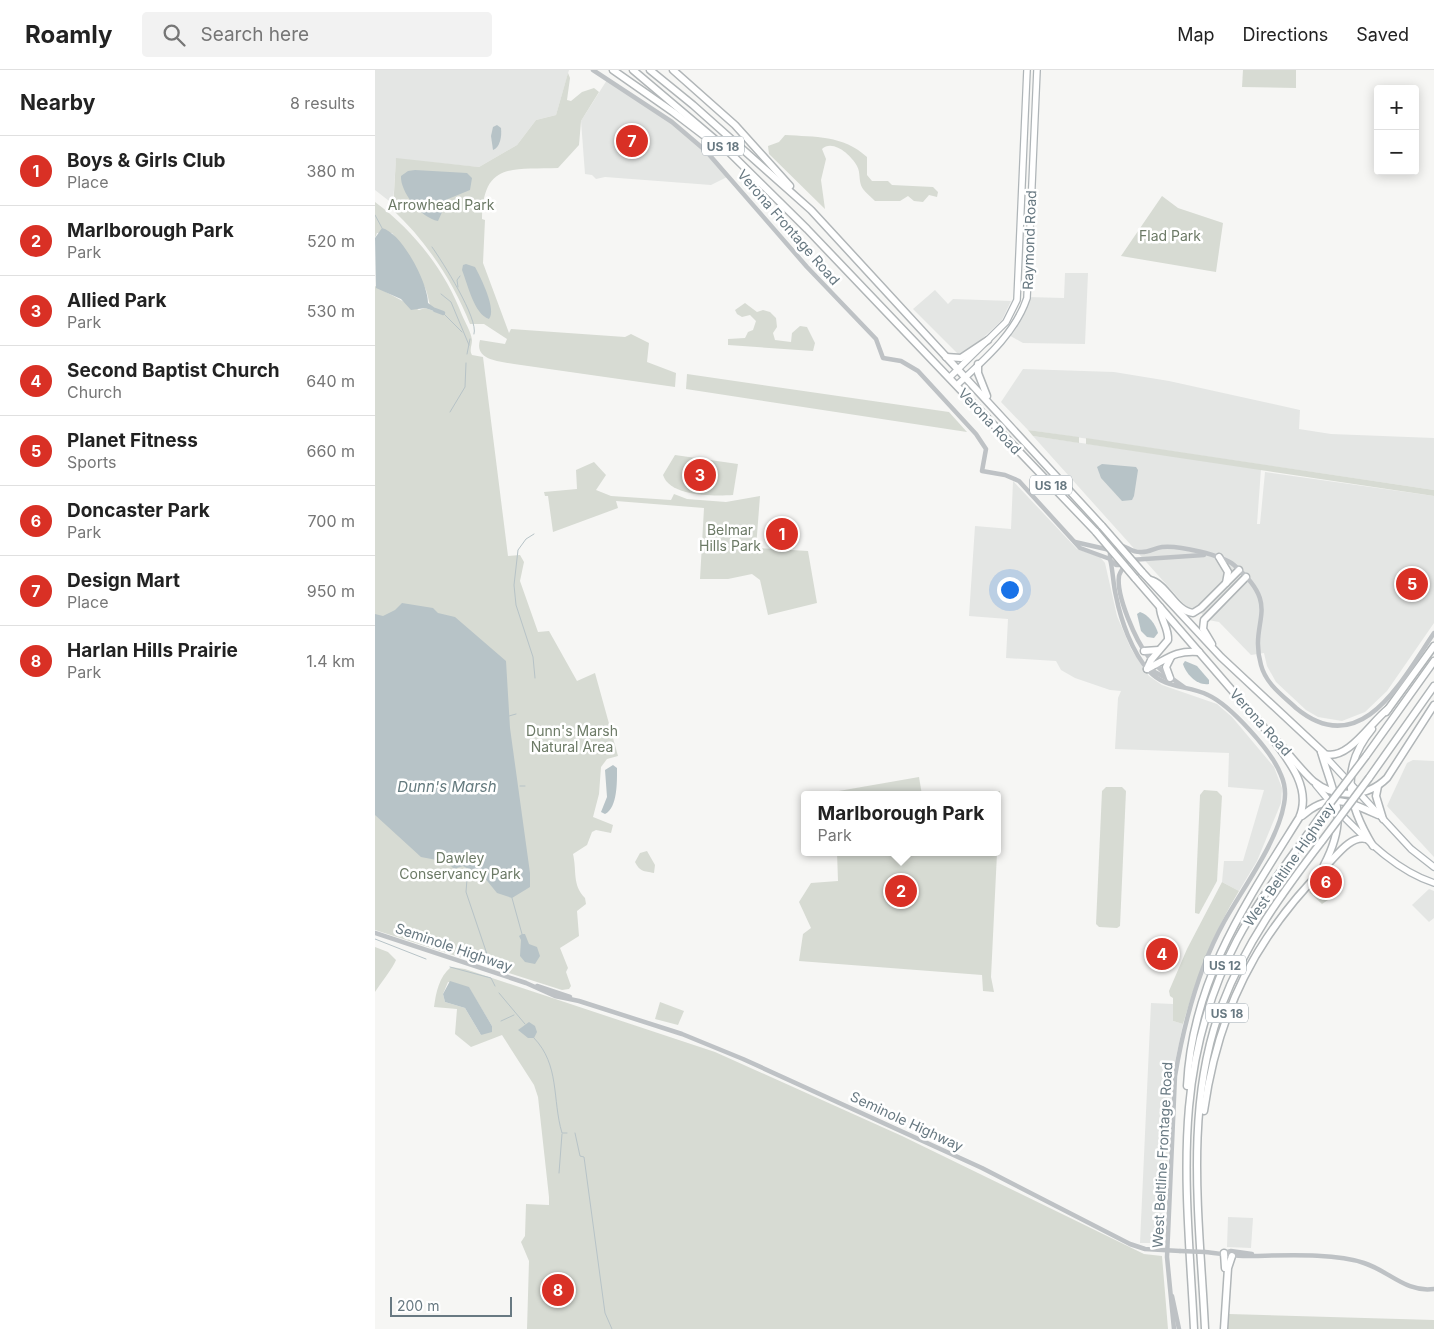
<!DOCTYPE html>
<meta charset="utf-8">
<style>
:root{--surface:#fff;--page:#f2f2f2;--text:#222;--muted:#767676;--line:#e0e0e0;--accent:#d93025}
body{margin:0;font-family:Inter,sans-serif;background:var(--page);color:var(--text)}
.controls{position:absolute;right:15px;top:15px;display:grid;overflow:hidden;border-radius:5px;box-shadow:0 2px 12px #0003}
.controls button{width:45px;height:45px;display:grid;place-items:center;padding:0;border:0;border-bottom:1px solid var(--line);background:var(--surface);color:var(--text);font:25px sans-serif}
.scale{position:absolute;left:15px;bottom:12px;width:122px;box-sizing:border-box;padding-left:5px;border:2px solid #687982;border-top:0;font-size:14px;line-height:18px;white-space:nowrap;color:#687982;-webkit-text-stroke:4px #fff;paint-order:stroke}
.you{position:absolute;left:634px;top:519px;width:18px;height:18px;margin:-12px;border:4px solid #fff;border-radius:50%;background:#1a73e8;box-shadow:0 0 0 8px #1a73e833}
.badge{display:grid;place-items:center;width:32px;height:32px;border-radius:50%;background:var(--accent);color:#fff;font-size:16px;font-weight:700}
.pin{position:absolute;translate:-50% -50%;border:2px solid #fff;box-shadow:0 1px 5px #0006}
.popup{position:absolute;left:426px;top:721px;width:200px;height:65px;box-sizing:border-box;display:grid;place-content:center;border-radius:5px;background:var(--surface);filter:drop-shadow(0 1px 4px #0005);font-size:16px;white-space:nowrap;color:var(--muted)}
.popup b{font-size:19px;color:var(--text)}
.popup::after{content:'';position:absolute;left:50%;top:100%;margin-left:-10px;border:10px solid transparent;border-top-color:var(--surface)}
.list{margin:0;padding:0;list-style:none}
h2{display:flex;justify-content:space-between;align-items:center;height:65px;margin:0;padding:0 20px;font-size:21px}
h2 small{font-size:16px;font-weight:400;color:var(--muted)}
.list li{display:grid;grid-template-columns:32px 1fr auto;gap:15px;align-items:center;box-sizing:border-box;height:70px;padding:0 20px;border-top:1px solid var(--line)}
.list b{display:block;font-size:19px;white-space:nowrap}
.list p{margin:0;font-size:16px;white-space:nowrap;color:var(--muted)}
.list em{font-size:16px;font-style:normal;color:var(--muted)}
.icon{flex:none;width:28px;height:28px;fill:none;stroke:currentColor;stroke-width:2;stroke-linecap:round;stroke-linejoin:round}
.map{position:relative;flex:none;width:1059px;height:1259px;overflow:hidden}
header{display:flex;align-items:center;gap:30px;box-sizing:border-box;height:70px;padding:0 25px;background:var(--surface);border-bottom:1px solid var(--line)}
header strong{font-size:24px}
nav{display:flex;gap:28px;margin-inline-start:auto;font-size:18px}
.search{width:350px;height:45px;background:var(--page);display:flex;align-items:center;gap:12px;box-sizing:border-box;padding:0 18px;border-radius:5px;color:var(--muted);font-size:19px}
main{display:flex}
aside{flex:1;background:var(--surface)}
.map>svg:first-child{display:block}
.built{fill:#e4e6e4}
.green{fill:#d7dbd3;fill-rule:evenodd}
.water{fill:#b7c3c7}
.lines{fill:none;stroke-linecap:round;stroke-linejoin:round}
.stream{stroke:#b7c3c7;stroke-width:1}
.canal{stroke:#b7c3c7;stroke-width:4.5}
.major-casing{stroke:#afb5b8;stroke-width:8}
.highway-casing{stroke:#b1b6b8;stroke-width:9}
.minor{stroke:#bec2c5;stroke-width:4.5}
.major{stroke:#fff;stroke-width:5.5}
.highway{stroke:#fff;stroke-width:6}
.highway-bridge-casing{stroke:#b1b6b8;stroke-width:9;stroke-linecap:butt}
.minor-bridge{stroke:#bec2c5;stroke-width:4.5}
.highway-bridge{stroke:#fff;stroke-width:6}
.labels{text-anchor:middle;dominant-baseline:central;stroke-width:5;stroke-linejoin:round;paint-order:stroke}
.shield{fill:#fff;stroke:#95a1a8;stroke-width:1}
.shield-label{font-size:12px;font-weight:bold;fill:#687982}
.park-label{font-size:14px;fill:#6c7a66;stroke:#fff}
.street-label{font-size:14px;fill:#687982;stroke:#fff}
.water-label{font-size:15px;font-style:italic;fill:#647a7e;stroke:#fff}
</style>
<header>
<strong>Roamly</strong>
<div class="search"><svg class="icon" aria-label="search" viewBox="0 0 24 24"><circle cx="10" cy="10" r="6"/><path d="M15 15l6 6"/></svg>Search here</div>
<nav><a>Map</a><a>Directions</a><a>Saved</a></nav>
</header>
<main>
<aside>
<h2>Nearby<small>8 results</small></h2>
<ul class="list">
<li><span class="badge">1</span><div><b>Boys &amp; Girls Club</b><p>Place</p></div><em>380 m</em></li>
<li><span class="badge">2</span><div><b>Marlborough Park</b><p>Park</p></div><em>520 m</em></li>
<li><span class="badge">3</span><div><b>Allied Park</b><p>Park</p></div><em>530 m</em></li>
<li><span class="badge">4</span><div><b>Second Baptist Church</b><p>Church</p></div><em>640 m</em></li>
<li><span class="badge">5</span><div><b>Planet Fitness</b><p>Sports</p></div><em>660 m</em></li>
<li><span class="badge">6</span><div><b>Doncaster Park</b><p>Park</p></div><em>700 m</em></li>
<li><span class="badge">7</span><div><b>Design Mart</b><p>Place</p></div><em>950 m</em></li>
<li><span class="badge">8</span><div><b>Harlan Hills Prairie</b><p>Park</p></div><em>1.4 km</em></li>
</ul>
</aside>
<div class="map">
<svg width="1059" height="1259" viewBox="0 0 1059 1259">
<rect width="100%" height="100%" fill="#f6f6f4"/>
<g class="built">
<polygon points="0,0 194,0 181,45 161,50 142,75 104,97 21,89 18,134 0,120"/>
<polygon points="232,10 315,66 354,106 336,115 230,107 221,109 217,105 210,104 206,51"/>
<polygon points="690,203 713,203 710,274 648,273 632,264 652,227 689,228"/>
<polygon points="560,220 573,234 578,229 636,231 627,250 594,281 583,284 538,239"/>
<polygon points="648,299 739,302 794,311 925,340 924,359 956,364 1059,368 1059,420 653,360 626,332"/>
<polygon points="658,366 886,399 882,454 885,454 890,402 1059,426 1059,553 1012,621 990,642 967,651 943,647 931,640 901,612 892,596 889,583 876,585 844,552 833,550 823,540 815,540 808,533"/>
<polygon points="638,411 702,479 725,487 730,493 742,546 756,579 774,606 787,615 842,634 857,647 899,697 907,718 906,733 882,791 864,821 847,812 849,791 868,791 889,720 853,717 854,683 740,679 743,628 746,621 735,620 700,608 686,600 681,591 631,588 633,549 594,546 600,456 636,459"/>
<polygon points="1038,690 1059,691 1059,787 1012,736 1032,693"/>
<polygon points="1054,819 1059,821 1059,848 1054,852 1037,835"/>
<polygon points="776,933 798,934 798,951 808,954 797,1007 792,1119 787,1173 765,1173"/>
<polygon points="853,1147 878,1148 876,1178 852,1177"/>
</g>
<g class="green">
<polygon points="868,0 921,0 921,18 867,17"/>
<path d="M193,3L195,8L192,30L196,31L207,22L219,18L224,22L206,51L204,75L183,98C138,100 108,91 107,149L110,150L108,193L134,263L136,259L250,267L256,264L274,273L272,292L301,303L300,317L139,294C124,291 99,290 105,270L130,274L132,269L109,254H95C78,211 51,171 18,140L21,88L104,97L142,75L161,50L181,45Z"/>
<path d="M410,65C440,67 468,65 492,87V105L497,111H513L517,115L558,117L563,122L562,127L554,125L548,132L539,131L533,126L525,131H500C496,127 491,123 488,119C483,112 486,103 482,96C476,85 458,69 447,79L451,89L446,110L450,139L394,84L393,76L404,72Z"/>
<polygon points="787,126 803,138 848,153 841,202 746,186"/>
<path d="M0,132C38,160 70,200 87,245C90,252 96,262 97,270C97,276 94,280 97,285L108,287L133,486L145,485L149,492L145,511L163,562L174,561L202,611L220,603L243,686L232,689L226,697L224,724L218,747L238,755L236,763L221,760L217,762L212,775L198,784C202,801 197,815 210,828L211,834L202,841L204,866L185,878L193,898L191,902L196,916L194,919L187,920L0,860V216L44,240L50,238L59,241C53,234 54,228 51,220C41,199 31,181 17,163H2L0,168Z"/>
<polygon points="370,233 382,242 388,240 395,242 401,248 402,257 398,263 400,270 416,272 417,263 425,256 432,257 440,273 438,281 353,275 353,269 370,268 373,262 378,260 381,251 375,245 367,247 362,244 360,240"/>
<polygon points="312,304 574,342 592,362 311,319"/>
<polygon points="653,360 704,367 704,373 658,366"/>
<polygon points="711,368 1059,420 1059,426 711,374"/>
<path d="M300,385L363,394L358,425C339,426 295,427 288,405Z"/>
<polygon points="219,392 231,405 221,420 236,426 296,430 299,424 312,429 351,432 385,426 381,478 433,481 442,533 393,545 385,510 377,504 353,509 325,509 329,438 241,431 243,438 178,462 173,426 170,426 169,422 202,419 201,400"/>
<polygon points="544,707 547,725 458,725 458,722"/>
<polygon points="731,717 747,717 751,721 745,856 742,858 724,857 721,854 727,721"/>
<polygon points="829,720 842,721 847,726 842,811 824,844 820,843 820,840 825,725"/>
<polygon points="625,721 616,907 619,922 608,921 607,905 424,891 428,864 436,858 424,832 436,813 463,811 462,782 622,782 622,725 599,725"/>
<path d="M272,781L280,795L279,803C269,801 265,802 260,792L265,783Z"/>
<polygon points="956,799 959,826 947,834 934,822"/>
<path d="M847,812L864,821C838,863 822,906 808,954L798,951V928L795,926L794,921L812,879Z"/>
<path d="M0,877L13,882L21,890C18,898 5,914 0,922Z"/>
<path d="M76,897L90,899L340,982L527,1066L769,1184L787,1186L793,1259H152L154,1191L146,1172L150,1166L151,1134L174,1135V1127L163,1027L159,1015L127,965L96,977L80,964L82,939L59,937C61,922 64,907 76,897ZM73,912L94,918L117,956L106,965L90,938L70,932L68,924Z"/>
<polygon points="285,932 309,941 303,955 280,949"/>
<polygon points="854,1244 1059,1250 1059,1259 852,1259"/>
</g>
<g class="water">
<path d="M122,55L126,58C127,66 125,78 118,80L116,66L118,57Z"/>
<path d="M40,100L92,103L97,108L95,120L73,129L63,151C46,148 25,122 26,106L33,101Z"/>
<path d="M7,158C27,163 53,213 53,233L60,238L59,241L50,238L36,240L26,229L1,218L0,168Z"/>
<path d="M91,194L100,197C106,208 122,240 114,249C99,244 93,215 87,200L88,195Z"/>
<polygon points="727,394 761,397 763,400 759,426 757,430 747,431 726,408 722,397"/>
<polygon points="27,533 58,538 63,543 80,547 131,591 135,658 155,803 155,817 137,828 122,823 109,807 88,796 79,799 72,792 46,787 0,745 0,544 8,546 20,540"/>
<path d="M765,542C773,544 781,555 783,563L779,568L772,567L766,561L762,544Z"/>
<path d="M810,591L822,596L834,610V614C822,616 811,604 808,594Z"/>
<path d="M238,695L242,698C242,710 243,738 230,744L226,742L232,727L230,700Z"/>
<polygon points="147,864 150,864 154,874 162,877 165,886 160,894 150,892 145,886 146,870 144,866"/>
<polygon points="75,911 94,917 117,956 117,962 106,965 90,938 70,932 68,924"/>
<polygon points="154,952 160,956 162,962 159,968 153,968 143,960"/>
</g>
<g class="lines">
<g class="stream">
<polyline points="0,145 7,158"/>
<path d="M57,177C67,191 104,249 99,264"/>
<polyline points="83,217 82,210 85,206"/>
<polyline points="66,224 76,232 94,275"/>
<polyline points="68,243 87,262"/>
<polyline points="92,284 95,269"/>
<polyline points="75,342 90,317 91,293"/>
<polyline points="159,464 151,469 143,480 139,515 141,535 158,587 160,608"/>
<polyline points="134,646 141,644"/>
<polyline points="145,716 150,716"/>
<polyline points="99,802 92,809 91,822 116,896"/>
<polyline points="137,828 147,864"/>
<polyline points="0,869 51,889"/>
<polyline points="75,897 116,908 120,916"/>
<polyline points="124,923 150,954"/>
<polyline points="126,951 139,945"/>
<path d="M159,968C185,995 177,1029 187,1063H192"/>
<polyline points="200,1063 205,1086 209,1087 230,1243 237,1259"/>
<polyline points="184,1103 187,1064"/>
</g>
<polyline class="canal" points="60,240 68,243"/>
<defs>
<g id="major">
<polyline points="575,307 631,252 642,230 652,0"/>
<path d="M582,315C609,290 640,264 652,228L662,0"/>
<polyline points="946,682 1036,779 1059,797"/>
<polyline points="941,715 956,733"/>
<path d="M964,742C992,770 1020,800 1059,813"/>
</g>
<g id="highway">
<polyline points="238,0 298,42 340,74"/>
<polyline points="258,0 349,77 432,159 721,462"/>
<polyline points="275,0 318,35 436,140 727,456"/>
<polyline points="298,0 360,55 415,116"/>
<polyline points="571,287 586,288 613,270"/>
<polyline points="603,294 603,303 612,326"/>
<polyline points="844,487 853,502 851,513"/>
<path d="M767,502L846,587L950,684C973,691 996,652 1013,639"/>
<polyline points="760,508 887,655"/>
<path d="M775,510C792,514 800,541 818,543L826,538L864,500"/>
<polyline points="837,574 828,559 829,550 871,507"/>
<polyline points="769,581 784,580"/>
<path d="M772,599L776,590L793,570C794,558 785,549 785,537"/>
<path d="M772,599C793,589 799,580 824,582"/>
<polyline points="795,608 791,597 796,587"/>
<polyline points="1011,642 1059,576"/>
<path d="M997,659C964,699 973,735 998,776"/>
<path d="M899,668C912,681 924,698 938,711C960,729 992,728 1012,708L1059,635"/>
<path d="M946,682C960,729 974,747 949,795"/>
<polyline points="991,686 1059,591"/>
<polyline points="994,708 1059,616"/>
<polyline points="1003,716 1001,726 1008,749"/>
<path d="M927,746C955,721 974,732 1003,745"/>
<path d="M812,1016C817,911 870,834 924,748C940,713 903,679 885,652"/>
<path d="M829,1041C843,941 881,866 952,795C962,785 976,765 991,769"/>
<polyline points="849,1183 850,1198"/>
<path d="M819,1259C812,1120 794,999 862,870C885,827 916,788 944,748"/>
<path d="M830,1259C825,1153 808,1037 847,935C870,874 907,823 947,771"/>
<polyline points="849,1259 853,1198 857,1186"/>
</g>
</defs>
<use href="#major" class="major-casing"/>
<use href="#highway" class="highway-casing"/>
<g class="minor">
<path d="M218,0L297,52L331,81L432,197L501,269L508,288L526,291L543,301L601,364L611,379L607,401L630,405L644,411L705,478L735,489C738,500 738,514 741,526C746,551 757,582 774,601C790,619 813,615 833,625C855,635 897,681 906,705C910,714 911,724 909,734C903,771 868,818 849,852C823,899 809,953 800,1006L792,1187L799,1259"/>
<polyline points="700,472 735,480"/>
<path d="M755,486C753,494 746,498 744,506C741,526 761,571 773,586C783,599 796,608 809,617"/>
<path d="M735,489V480L744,475C752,476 756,482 765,482C773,483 779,478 787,477C803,475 847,485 859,495C909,538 873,549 886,595C891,614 907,625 921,638C986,692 1027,610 1059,563"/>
<polyline points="755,490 829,485"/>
<polyline points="736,491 741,495 749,495"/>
<polyline points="774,599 795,610"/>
<polyline points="0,863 151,913 180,926 204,931 307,964 368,989 607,1098 755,1174 770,1179 805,1181"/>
<polyline points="162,916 195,927"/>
<path d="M830,1182C843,1183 855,1186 868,1186C902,1186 957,1182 989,1193C1014,1201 1031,1223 1059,1219"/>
<polyline points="849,1183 856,1181 877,1184"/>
<polyline points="797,1226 804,1259"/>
</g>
<use href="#major" class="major"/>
<use href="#highway" class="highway"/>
<defs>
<g id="highway-bridge">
<polyline points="727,456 767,502"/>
<polyline points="721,462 760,508"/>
<polyline points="944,748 991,686"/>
<polyline points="947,771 994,708"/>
</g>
</defs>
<use href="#highway-bridge" class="highway-bridge-casing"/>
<polyline class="minor-bridge" points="805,1181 830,1182"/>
<use href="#highway-bridge" class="highway-bridge"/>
</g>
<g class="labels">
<g class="shield">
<rect x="327" y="66.5" width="42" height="19" rx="4"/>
<rect x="655" y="405.5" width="42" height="19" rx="4"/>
<rect x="829" y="885.5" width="42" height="19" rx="4"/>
<rect x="831" y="933.5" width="42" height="19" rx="4"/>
</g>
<g class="shield-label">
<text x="348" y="76">US 18</text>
<text x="676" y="415">US 18</text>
<text x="850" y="895">US 12</text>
<text x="852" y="943">US 18</text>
</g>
<g class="park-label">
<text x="66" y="134">Arrowhead Park</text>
<text x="795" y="165">Flad Park</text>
<text x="355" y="459">Belmar<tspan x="355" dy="16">Hills Park</tspan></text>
<text x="197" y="660">Dunn's Marsh<tspan x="197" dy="16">Natural Area</tspan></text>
<text x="85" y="787">Dawley<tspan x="85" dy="16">Conservancy Park</tspan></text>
</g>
<g class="street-label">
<text transform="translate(414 157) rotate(49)">Verona Frontage Road</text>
<text transform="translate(654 170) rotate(-88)">Raymond Road</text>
<text transform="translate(615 351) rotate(47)">Verona Road</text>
<text transform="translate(886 652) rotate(48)">Verona Road</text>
<text transform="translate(914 794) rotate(-55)">West Beltline Highway</text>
<text transform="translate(79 877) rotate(19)">Seminole Highway</text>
<text transform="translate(532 1051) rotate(25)">Seminole Highway</text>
<text transform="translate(787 1085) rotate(-87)">West Beltline Frontage Road</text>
</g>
<g class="water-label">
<text x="72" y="716">Dunn's Marsh</text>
</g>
</g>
</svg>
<div class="controls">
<button>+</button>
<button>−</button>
</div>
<div class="scale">200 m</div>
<div class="you"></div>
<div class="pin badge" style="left:407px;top:464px">1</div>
<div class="pin badge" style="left:526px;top:821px">2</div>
<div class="popup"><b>Marlborough Park</b>Park</div>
<div class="pin badge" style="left:325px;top:405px">3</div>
<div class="pin badge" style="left:787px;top:884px">4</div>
<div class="pin badge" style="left:1037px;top:514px">5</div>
<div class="pin badge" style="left:951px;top:812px">6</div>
<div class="pin badge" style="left:257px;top:71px">7</div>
<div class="pin badge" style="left:183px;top:1220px">8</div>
</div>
</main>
